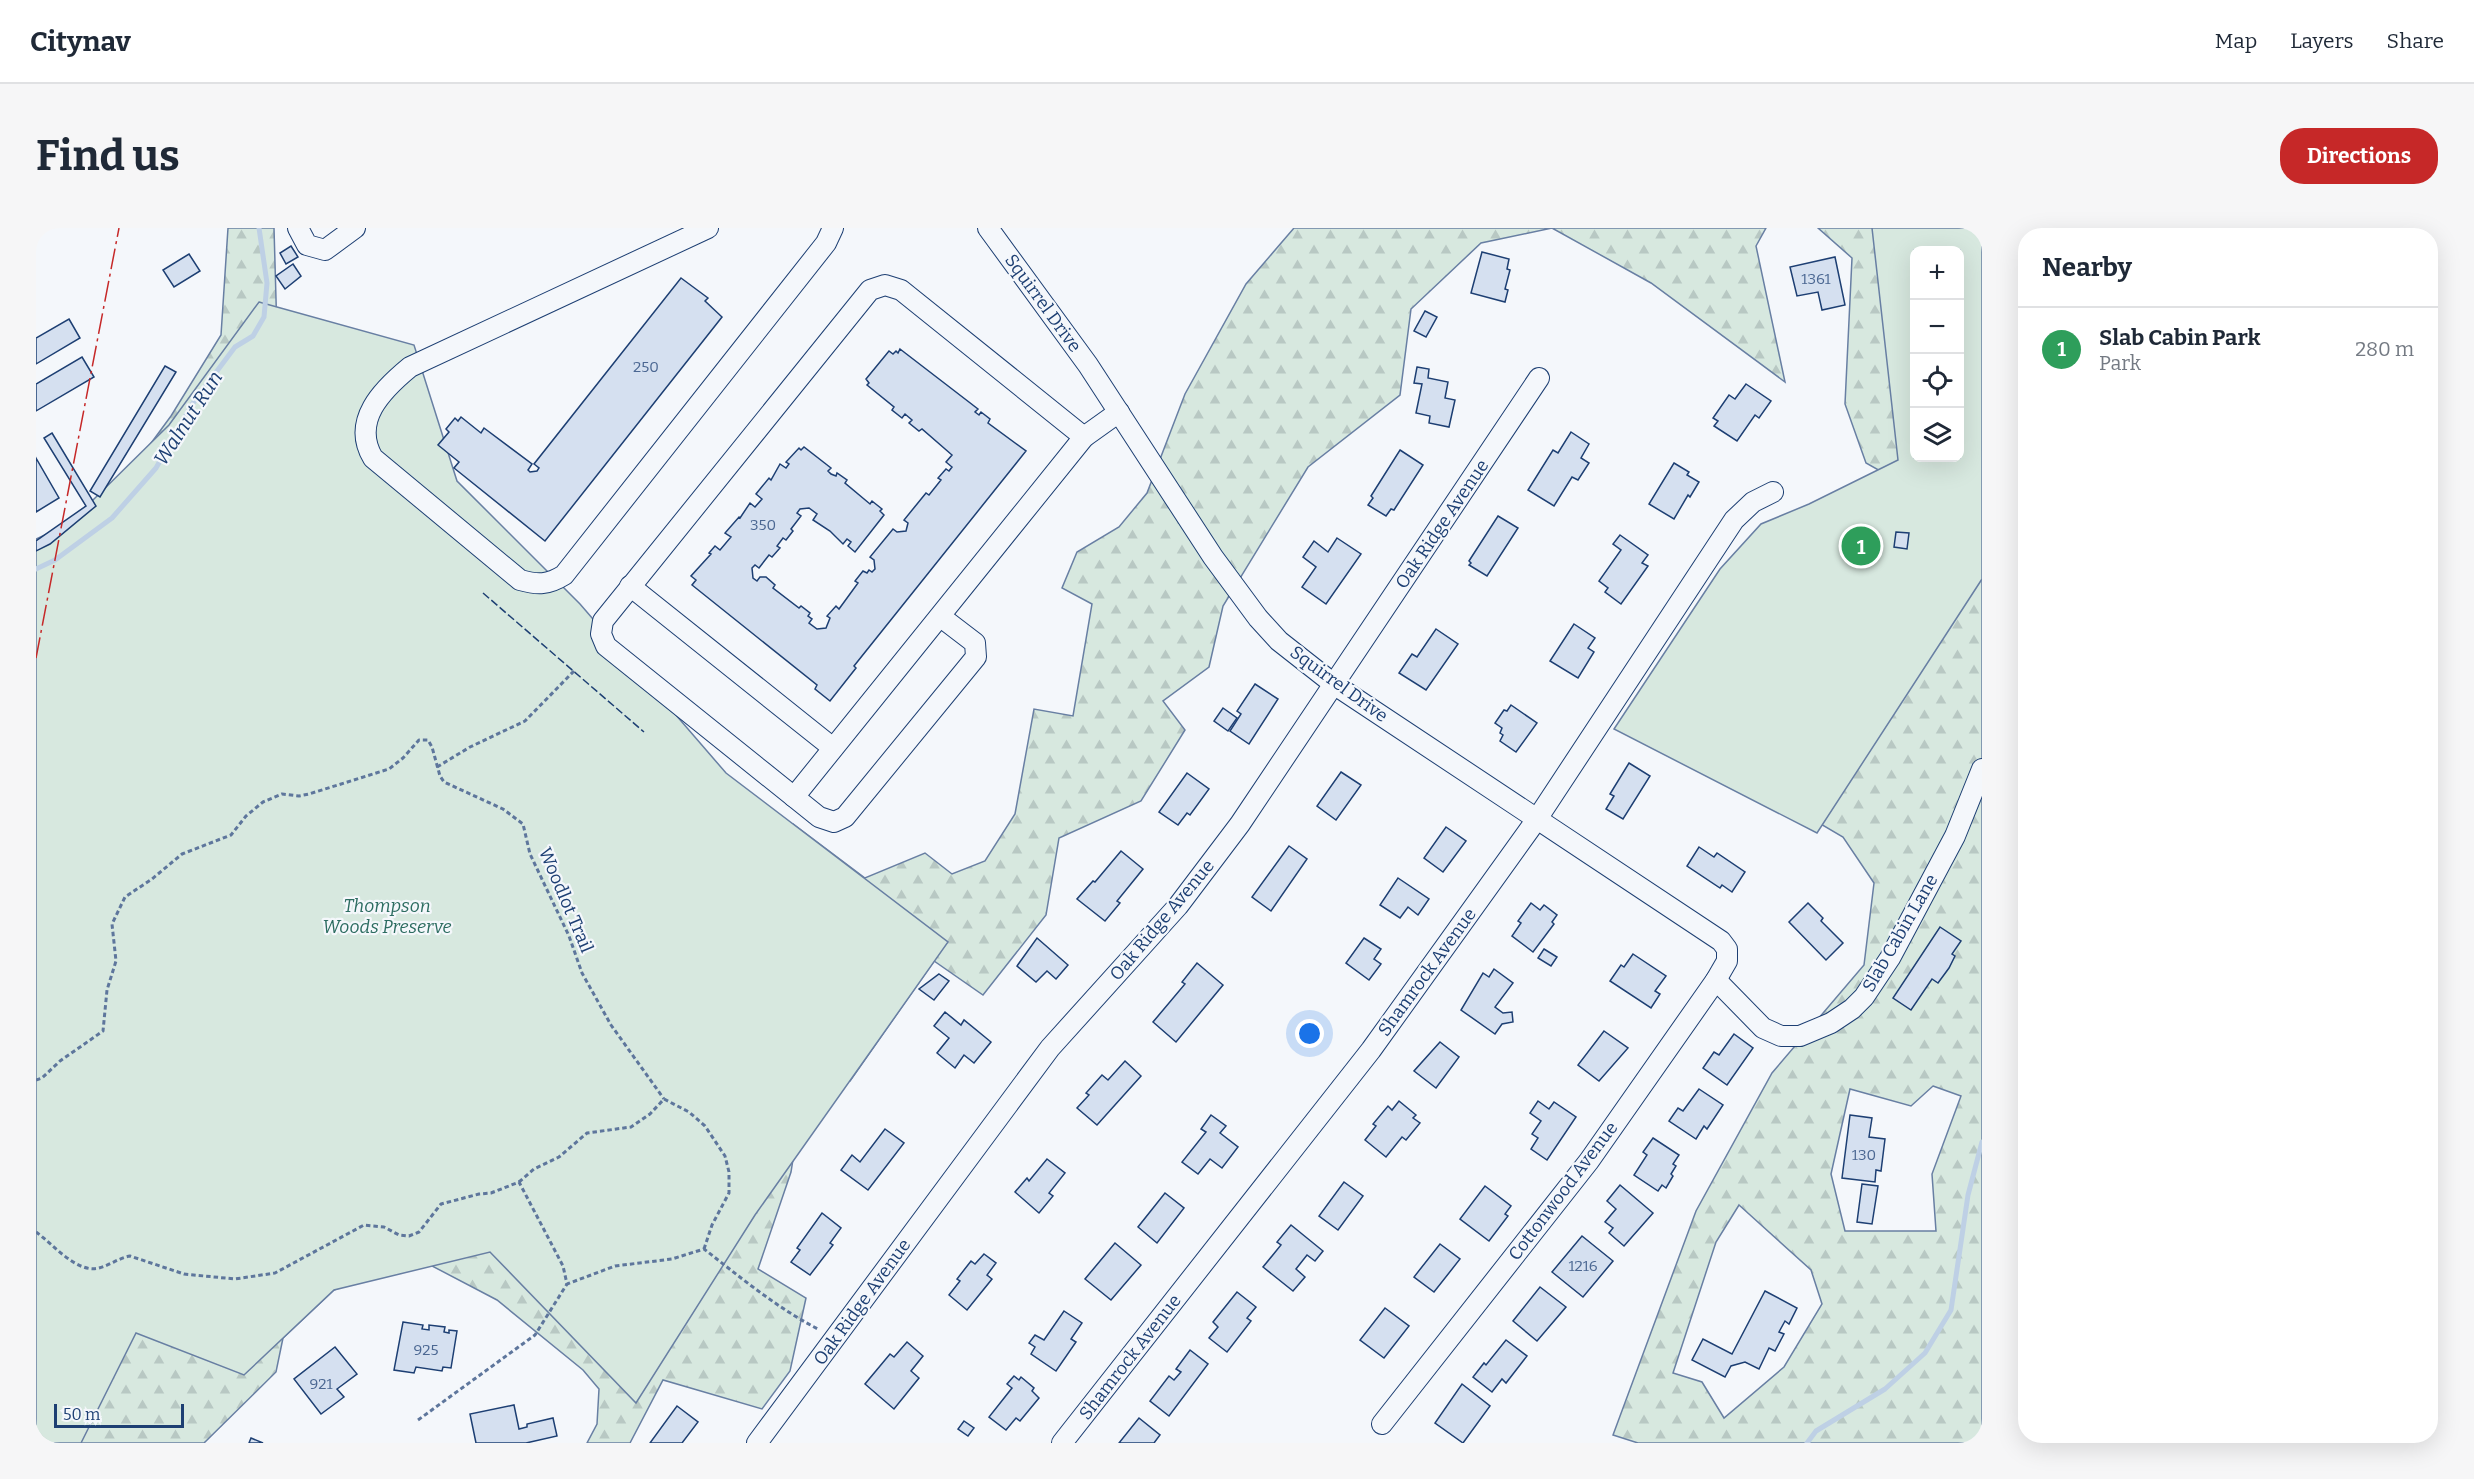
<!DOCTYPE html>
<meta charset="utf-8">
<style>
:root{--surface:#fff;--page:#f6f6f7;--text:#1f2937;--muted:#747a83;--line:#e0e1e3;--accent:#c62828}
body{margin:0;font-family:Bitter,serif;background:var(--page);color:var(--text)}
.controls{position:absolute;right:18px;top:18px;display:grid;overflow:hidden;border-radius:12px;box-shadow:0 6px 24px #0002}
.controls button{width:54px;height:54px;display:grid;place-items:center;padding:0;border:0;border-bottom:2px solid var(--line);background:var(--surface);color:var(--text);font:30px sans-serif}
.scale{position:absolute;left:18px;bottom:15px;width:130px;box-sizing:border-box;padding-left:6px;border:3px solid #1d3f73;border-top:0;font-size:16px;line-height:21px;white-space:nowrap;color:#1d3f73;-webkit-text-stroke:4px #f4f7fb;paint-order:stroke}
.you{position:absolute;left:1274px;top:806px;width:21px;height:21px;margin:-15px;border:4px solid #fff;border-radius:50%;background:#1a73e8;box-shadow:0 0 0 9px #1a73e833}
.badge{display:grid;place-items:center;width:39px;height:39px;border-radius:50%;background:var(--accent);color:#fff;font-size:20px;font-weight:700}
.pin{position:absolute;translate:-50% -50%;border:3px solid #fff;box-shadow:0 2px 6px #0006}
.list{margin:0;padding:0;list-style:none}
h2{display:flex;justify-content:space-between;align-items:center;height:78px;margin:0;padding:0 24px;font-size:26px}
h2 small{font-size:20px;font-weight:400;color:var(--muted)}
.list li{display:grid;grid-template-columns:39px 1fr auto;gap:18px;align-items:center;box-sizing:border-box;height:84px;padding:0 24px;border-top:2px solid var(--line)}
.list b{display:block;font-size:22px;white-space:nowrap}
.list p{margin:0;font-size:20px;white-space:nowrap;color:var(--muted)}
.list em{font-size:20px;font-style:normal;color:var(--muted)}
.icon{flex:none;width:33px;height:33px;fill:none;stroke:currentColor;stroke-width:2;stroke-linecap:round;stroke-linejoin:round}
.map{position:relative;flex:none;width:1946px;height:1215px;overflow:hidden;border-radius:24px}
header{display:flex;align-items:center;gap:36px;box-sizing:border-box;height:84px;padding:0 30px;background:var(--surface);border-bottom:2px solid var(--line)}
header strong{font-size:28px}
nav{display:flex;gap:33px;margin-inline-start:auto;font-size:21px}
.intro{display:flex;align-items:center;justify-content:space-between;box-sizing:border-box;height:144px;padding:0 36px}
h1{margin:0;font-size:42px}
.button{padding:15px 27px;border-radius:24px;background:var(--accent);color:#fff;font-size:21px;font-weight:700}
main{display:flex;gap:36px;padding:0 36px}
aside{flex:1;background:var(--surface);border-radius:24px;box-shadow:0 6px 24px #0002}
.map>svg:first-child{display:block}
.forest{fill:url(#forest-firs);stroke:#687fa3;stroke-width:1.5;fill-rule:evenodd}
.green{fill:#d7e8df;stroke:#687fa3;stroke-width:1.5;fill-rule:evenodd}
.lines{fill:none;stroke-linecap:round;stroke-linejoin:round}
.stream{stroke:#bed0e5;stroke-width:5}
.building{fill:#d5e0f0;stroke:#1d3f73;stroke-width:1.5}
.minor-casing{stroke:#1d3f73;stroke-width:22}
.path{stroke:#5e769c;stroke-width:3;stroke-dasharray:4.5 3;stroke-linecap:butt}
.minor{stroke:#f4f7fb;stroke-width:20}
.fence{stroke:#1d3f73;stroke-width:1.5;stroke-dasharray:8 3;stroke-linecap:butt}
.power{stroke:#c62828;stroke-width:1.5;stroke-dasharray:21 4.5 3 4.5;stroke-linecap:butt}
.labels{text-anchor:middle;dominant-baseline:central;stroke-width:4.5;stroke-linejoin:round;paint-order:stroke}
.number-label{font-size:15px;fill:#4b6792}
.street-label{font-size:18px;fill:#1d3f73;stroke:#f4f7fb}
.park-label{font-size:18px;font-style:italic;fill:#2c6c60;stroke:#f4f7fb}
.water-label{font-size:20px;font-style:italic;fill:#1d3f73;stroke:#f4f7fb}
</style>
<header>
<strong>Citynav</strong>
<nav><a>Map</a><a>Layers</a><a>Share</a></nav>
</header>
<div class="intro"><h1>Find us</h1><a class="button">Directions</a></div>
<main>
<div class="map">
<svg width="1946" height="1215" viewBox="0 0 1946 1215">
<defs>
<pattern id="forest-firs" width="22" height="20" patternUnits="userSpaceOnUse" patternTransform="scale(1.5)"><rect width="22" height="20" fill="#d7e8df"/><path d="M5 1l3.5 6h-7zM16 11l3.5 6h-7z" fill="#b8c8c3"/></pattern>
</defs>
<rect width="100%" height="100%" fill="#f4f7fb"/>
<g class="forest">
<polygon points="192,0 238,0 241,106 697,580 757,596 829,650 889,625 916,646 949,633 979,586 998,481 1037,488 1056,376 1026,360 1041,324 1083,299 1111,265 1149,166 1210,56 1258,0 1730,0 1720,18 1749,154 1615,55 1516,0 1445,15 1375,81 1364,167 1272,239 1187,378 1173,439 1127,473 1149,502 1105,573 1023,610 1010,687 947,767 898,733 814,853 769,855 755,944 722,1041 770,1070 754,1143 726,1181 627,1152 594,1215 551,1215 561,1196 563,1161 547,1142 461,1072 379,1029 298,1062 247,1110 240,1144 168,1215 0,1215 0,622 71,275 135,188 185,107"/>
<path d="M1782,0H1924L1878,22V230L1946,233V1215H1602L1577,1207L1660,983L1736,845L1828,737L1838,655L1807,609L1688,539L1855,249L1830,235L1809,176L1816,30ZM1897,858L1925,868L1896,946L1900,1003H1809L1795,946L1814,861L1875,878ZM1703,977L1775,1042L1786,1076L1748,1139L1688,1190L1666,1154L1637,1145L1680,1014Z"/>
</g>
<g class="green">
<path d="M1836,0H1946V351L1781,605L1578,501L1684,341L1725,296L1773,276L1862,232ZM1878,22H1924V230H1878Z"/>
<polygon points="223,74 378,117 421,253 544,376 690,545 912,714 719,987 600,1175 454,1024 298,1062 208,1147 100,1105 45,1215 0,1215 0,311 24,300 57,272 133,197"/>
</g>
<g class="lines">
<g class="stream">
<polyline points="0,341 19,332 76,290 120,240 157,175 199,119 217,108 228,89 231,55 223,0"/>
<polyline points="1771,1215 1780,1203 1849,1161 1889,1125 1915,1082 1932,967 1946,914"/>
</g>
</g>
<g class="building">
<polygon points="255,18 262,29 250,36 244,25"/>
<polygon points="1446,24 1473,31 1471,41 1474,42 1469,61 1472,62 1469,74 1435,65"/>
<polygon points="153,26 164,43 138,59 127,42"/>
<polygon points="1799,29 1809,77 1786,82 1782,64 1761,68 1754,39"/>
<polygon points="257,36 265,48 249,61 240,48"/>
<polygon points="645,50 672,70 669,73 686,89 509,313 418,240 423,234 402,217 413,204 410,201 419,190 422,193 425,189 445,205 448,200 496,236 492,242 494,244 501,243 503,240 498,236"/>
<polygon points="1389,83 1401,89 1390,109 1378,103"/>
<polygon points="33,91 44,110 0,136 0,110"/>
<polygon points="864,121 942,181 939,184 943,187 945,184 954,191 952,195 990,223 818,438 820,440 794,473 779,461 781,457 656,357 660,352 655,348 675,326 673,325 679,318 684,322 695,309 689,305 703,289 704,290 714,275 719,279 726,271 720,266 733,250 735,252 744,236 750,240 753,236 750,234 763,220 765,222 768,219 795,240 792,243 795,246 800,248 801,245 811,252 809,255 834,276 836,273 846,281 844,283 848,287 819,324 812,318 815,314 811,311 807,316 794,303 777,292 781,286 773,280 764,281 761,285 765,288 755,301 757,303 750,312 747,310 741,318 744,320 736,329 733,327 723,340 719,337 716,340 717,350 721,353 724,349 730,349 739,357 737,360 763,380 765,378 774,385 772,388 776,391 773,395 781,401 790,400 794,390 791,388 800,378 803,381 822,355 819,353 827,343 831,345 833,342 836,344 839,341 838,332 834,329 857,301 861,304 870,303 872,295 868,292 890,265 893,267 905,252 902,250 910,241 913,243 916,239 910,234 916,227 886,201 883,203 873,195 876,192 869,186 866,190 856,182 858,179 831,157 833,155 830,151 853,123 857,126 860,123 862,125"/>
<polygon points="46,129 58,149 0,183 0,156"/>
<polygon points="129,138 140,144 64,269 54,263"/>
<polygon points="1381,139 1393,141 1392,150 1412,154 1409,170 1419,172 1413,199 1393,195 1394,188 1380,185 1386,156 1378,155"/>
<polygon points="1710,156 1735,173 1723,190 1719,187 1701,213 1678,198 1682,193 1677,190 1693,167 1699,171"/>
<polygon points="1535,204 1553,216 1545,230 1553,235 1542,252 1536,249 1518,278 1492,262 1517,222 1522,225"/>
<polygon points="16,205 60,278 14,316 0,323 0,313 50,278 8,210"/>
<polygon points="1364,222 1387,237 1358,282 1355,281 1350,288 1332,277 1337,270 1335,268"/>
<polygon points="0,230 23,270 0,284"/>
<polygon points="1638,235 1653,244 1651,247 1663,254 1654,269 1652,267 1638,291 1613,276"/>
<polygon points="1462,288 1482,300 1451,348 1433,337 1435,335 1433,333"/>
<polygon points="1860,304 1873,305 1871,321 1858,319"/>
<polygon points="1584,307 1612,327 1606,335 1612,338 1585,376 1569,364 1572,360 1563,353 1585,322 1577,316"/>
<polygon points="1301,310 1325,326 1290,376 1266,359 1280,339 1267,329 1278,313 1292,324"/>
<polygon points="1538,396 1559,410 1552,420 1558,424 1542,450 1514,433"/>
<polygon points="1400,401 1422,416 1390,462 1363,445 1376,426 1381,429"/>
<polygon points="1219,456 1242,471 1213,516 1194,503 1205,486 1201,483"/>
<polygon points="1475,477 1501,495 1480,524 1464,513 1467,507 1464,505 1466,500 1459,495 1468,482 1471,483"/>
<polygon points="1187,480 1201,490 1192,503 1178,493"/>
<polygon points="1593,535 1614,548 1587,591 1570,581 1578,568 1574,566"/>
<polygon points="1305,544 1325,557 1300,592 1281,578"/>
<polygon points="1151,545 1173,561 1154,587 1151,585 1142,597 1123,584"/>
<polygon points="1410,599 1430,613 1407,644 1388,630"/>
<polygon points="1253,618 1271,631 1235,683 1216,669"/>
<polygon points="1663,619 1678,629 1681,625 1709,644 1696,664 1686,657 1684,660 1651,638"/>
<polygon points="1085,623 1107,641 1081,673 1084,675 1069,693 1041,671 1057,653 1059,654"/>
<polygon points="1362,650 1393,671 1382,687 1372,679 1364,690 1344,677"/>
<polygon points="1495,675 1504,682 1508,677 1521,687 1516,694 1518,696 1497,724 1476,708 1485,695 1482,693"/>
<polygon points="1772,675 1787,690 1785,693 1807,715 1790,732 1753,694"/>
<polygon points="1904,699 1925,713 1916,726 1919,728 1913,740 1902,755 1896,751 1875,782 1857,770"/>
<polygon points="1001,710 1032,737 1020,751 1011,743 1000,754 981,738"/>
<polygon points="1328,710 1345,721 1338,731 1345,736 1333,752 1310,735"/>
<polygon points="1508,721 1521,729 1515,738 1502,730"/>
<polygon points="1597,726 1630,748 1619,763 1624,766 1615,780 1574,753 1585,737 1588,739"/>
<polygon points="1161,735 1187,757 1140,814 1117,794 1149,756 1146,754"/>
<polygon points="1458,741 1477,755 1459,779 1467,785 1476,784 1477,794 1466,796 1459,806 1425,782 1447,745 1453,749"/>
<polygon points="903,746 913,753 898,772 883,761"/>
<polygon points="909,784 925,797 928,792 955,814 938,835 928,827 919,840 901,825 913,810 898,798"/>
<polygon points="1568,803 1592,820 1563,853 1542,837"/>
<polygon points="1698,806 1717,820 1691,857 1667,840 1678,824 1683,827"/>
<polygon points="1404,814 1423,829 1400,860 1378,843"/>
<polygon points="1089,833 1105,848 1061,897 1041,880 1053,867 1050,865 1066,847 1072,852"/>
<polygon points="1663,861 1687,877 1671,901 1668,898 1660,911 1633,893 1642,880 1647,883"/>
<polygon points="1363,873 1380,887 1377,890 1384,895 1370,912 1366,909 1350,929 1329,912 1340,898 1337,896 1352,878 1356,882"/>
<polygon points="1502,873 1513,881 1518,874 1540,889 1511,932 1495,921 1502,910 1496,906 1505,893 1494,885"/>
<polygon points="1175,887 1190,898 1184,905 1202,919 1186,940 1174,931 1162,946 1146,934 1170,904 1165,901"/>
<polygon points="1814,887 1836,890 1833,909 1849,911 1845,943 1840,942 1839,954 1806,950"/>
<polygon points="849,901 868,915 832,962 805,942 816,927 824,934"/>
<polygon points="1617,910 1643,927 1637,936 1640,938 1635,946 1637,948 1630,960 1626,957 1622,963 1598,947 1611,927 1607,924"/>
<polygon points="1011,931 1029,945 1013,965 1017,968 1003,985 979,964 991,950 993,953"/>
<polygon points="1308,954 1327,968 1302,1002 1283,988"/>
<polygon points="1826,956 1842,958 1836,996 1821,994"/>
<polygon points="1584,957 1617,985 1588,1018 1573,1005 1577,1000 1569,994 1580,981 1571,973"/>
<polygon points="1449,958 1475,978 1469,986 1472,988 1453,1013 1424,991"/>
<polygon points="1129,965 1148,980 1121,1015 1102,999"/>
<polygon points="786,985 805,1000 794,1015 797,1017 774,1047 755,1034 764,1022 761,1020"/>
<polygon points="1255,997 1287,1023 1279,1033 1271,1027 1260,1041 1269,1049 1257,1063 1227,1039 1245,1017 1241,1014"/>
<polygon points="1546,1008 1577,1033 1547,1069 1516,1044"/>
<polygon points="1079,1015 1105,1037 1075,1072 1049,1051"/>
<polygon points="1404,1016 1424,1031 1398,1064 1378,1049"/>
<polygon points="948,1026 960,1035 951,1047 956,1051 931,1082 913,1067 924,1053 921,1051 935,1033 939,1036"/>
<polygon points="1504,1059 1530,1079 1501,1113 1477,1093"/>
<polygon points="1729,1063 1761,1080 1753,1096 1749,1093 1743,1104 1748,1106 1739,1123 1733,1120 1723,1141 1709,1134 1695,1138 1689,1149 1656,1132 1667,1111 1696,1126"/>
<polygon points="1201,1064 1220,1079 1211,1090 1215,1093 1191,1124 1173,1110 1182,1099 1177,1094"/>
<polygon points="1349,1080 1373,1098 1348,1130 1324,1112"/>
<polygon points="1028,1083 1046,1095 1035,1111 1040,1114 1020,1143 995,1126 999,1119 993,1115 999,1107 1008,1112"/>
<polygon points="367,1094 387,1097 386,1101 393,1102 393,1097 409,1099 408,1104 413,1105 413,1102 421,1103 415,1140 407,1139 406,1143 380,1139 378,1145 358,1142"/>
<polygon points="1470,1112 1491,1128 1470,1155 1466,1151 1456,1164 1437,1149 1448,1135 1450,1137"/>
<polygon points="871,1114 887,1128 875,1143 883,1150 858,1181 829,1156 854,1126 858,1129"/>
<polygon points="299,1119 321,1146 301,1161 308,1169 285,1186 258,1151"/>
<polygon points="1154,1122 1172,1136 1133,1188 1114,1173 1133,1148 1138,1152 1145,1144 1140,1141"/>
<polygon points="978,1148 983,1152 985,1149 998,1160 996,1163 1003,1170 984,1193 980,1190 970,1202 953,1189 976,1160 971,1156"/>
<polygon points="1426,1156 1454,1178 1427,1215 1399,1195"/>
<polygon points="478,1177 483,1201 491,1199 491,1196 517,1190 521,1208 490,1215 440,1215 434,1186"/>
<polygon points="641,1178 662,1194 646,1215 614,1215"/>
<polygon points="1103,1190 1124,1207 1118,1215 1083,1215"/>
<polygon points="928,1193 938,1200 932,1208 922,1201"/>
<polygon points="215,1210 227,1215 213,1215"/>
</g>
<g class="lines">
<defs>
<g id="minor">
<polyline points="262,0 271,17 289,22 319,0"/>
<path d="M672,0L374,139C346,162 315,193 337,230L484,352C502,357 512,357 528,347L790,15L797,0"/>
<polyline points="952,0 1052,137 1177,329 1222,390 1243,413 1299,457 1685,713 1691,721 1691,733 1680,752 1553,933 1346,1196"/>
<polyline points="594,358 797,520"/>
<polyline points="905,389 939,415 940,429 809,589 798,594 783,589 570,418 565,406 567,393 834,62 849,57 865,62 1048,209"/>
<polyline points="758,569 1048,209 1083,184"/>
<polyline points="1680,752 1727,800 1745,808 1764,808 1795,795 1816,781 1828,769 1854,730 1919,608 1946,541"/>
<polyline points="721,1215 1014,820 1142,678 1204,596 1503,150"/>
<polyline points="1026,1215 1335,822 1501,591 1698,292 1717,274 1737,264"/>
</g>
</defs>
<use href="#minor" class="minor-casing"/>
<g class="path">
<polyline points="401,539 434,519 489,493 538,443"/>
<polyline points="0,852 6,850 24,833 67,803 71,762 80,733 76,696 89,669 116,651 146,626 195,607 210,588 227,574 246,566 263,568 273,566 353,541 367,530 383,512 392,512 396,519 404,548 408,554 467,581 487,596 494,626 533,708 546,745 575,797 628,871"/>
<polyline points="483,954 498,941 523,929 551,905 595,899 614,886 628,871 653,884 669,898 689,928 693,944 693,965 676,997 668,1021"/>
<path d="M0,1004C17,1016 41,1046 63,1040C74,1037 83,1030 94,1028L148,1046L199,1051L239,1045L328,997L348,999L363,1007L373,1008L383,1004L405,976L443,966L455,965L483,954L527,1038L531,1056L579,1038L636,1031L668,1021C704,1049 741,1080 782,1101"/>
<polyline points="382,1192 499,1107 531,1056"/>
</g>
<use href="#minor" class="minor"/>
<polyline class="fence" points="447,365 608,504"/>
<polyline class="power" points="0,430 83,0"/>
</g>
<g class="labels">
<g class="number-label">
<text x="1780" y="51">1361</text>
<text x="610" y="139">250</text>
<text x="727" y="297">350</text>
<text x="1828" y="927">130</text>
<text x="1547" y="1038">1216</text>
<text x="390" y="1122">925</text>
<text x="285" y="1156">921</text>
</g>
<g class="street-label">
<text transform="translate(1007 75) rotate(54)">Squirrel Drive</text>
<text transform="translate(1406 296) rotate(-56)">Oak Ridge Avenue</text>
<text transform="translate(1303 456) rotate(36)">Squirrel Drive</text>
<text transform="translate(530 672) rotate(67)">Woodlot Trail</text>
<text transform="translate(1126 692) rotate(-50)">Oak Ridge Avenue</text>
<text transform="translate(1864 705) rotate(-60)">Slab Cabin Lane</text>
<text transform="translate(1391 744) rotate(-54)">Shamrock Avenue</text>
<text transform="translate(1527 963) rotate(-53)">Cottonwood Avenue</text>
<text transform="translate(826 1074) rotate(-54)">Oak Ridge Avenue</text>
<text transform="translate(1094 1129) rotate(-52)">Shamrock Avenue</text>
</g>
<g class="park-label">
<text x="351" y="678">Thompson<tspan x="351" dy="21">Woods Preserve</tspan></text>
</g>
<g class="water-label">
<text transform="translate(152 190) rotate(-57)">Walnut Run</text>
</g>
</g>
</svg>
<div class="controls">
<button>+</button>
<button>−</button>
<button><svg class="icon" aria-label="locate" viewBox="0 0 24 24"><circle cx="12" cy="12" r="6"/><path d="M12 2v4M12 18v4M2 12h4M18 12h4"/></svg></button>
<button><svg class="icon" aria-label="layers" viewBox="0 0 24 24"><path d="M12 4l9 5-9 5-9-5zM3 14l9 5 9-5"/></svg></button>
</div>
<div class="scale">50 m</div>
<div class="you"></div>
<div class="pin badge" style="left:1825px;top:318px;background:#2e9e5b">1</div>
</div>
<aside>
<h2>Nearby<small></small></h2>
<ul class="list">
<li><span class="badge" style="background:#2e9e5b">1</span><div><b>Slab Cabin Park</b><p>Park</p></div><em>280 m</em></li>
</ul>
</aside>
</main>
